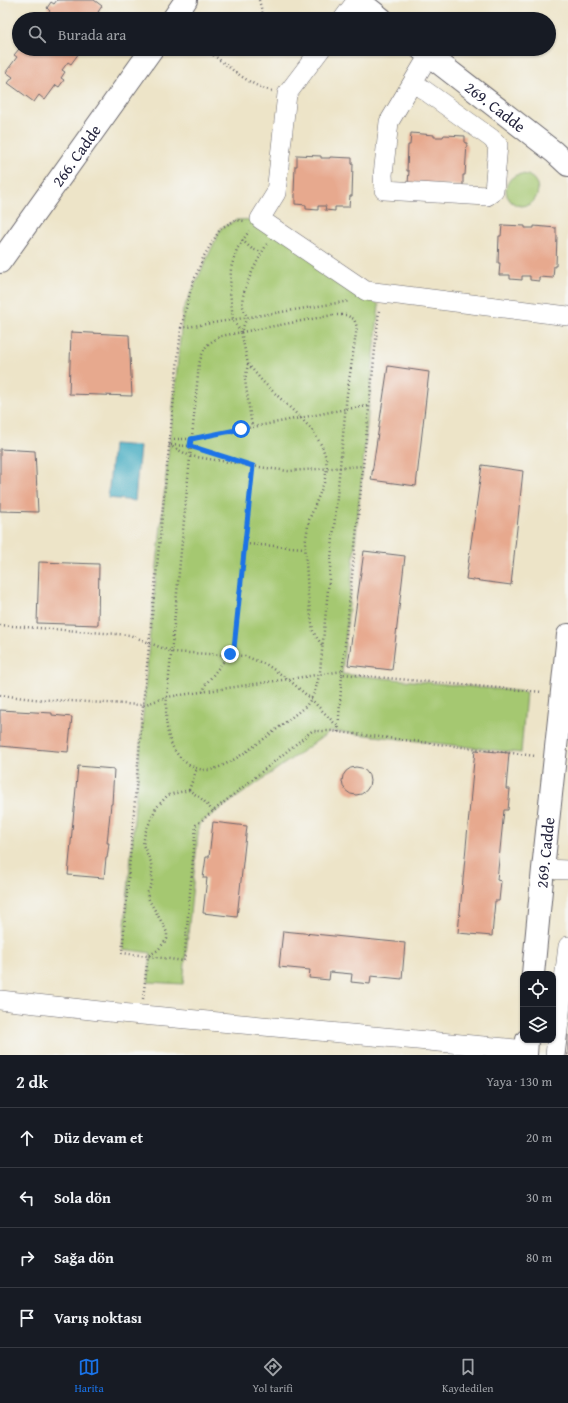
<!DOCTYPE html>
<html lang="tr">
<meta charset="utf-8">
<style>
:root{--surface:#171b24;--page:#20242c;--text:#f1f3f6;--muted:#9ea1a6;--line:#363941;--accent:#1a73e8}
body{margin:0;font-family:"Gentium Book Plus",serif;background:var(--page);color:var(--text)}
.controls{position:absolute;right:12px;bottom:12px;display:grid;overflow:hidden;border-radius:8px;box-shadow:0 1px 3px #0004}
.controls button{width:36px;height:36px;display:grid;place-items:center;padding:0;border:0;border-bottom:1px solid var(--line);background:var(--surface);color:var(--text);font:20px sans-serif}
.stop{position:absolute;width:12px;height:12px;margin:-9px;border:3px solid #1a73e8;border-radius:50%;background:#fff}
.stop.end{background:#1a73e8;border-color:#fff;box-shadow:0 1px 4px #0008}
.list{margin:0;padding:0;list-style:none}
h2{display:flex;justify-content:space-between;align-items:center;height:52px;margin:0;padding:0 16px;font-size:17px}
h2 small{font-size:13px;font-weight:400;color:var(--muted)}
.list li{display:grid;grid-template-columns:26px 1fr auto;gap:12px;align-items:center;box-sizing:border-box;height:60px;padding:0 16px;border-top:1px solid var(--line)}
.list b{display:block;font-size:15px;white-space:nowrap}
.list em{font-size:13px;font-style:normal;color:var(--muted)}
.icon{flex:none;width:22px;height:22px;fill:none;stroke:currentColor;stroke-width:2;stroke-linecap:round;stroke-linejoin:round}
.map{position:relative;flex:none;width:568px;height:1055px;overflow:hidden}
.search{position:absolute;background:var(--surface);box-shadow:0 1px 3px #0004;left:12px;right:12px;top:12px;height:44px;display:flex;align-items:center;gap:10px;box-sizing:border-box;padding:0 14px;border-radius:22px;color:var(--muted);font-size:15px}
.sheet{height:292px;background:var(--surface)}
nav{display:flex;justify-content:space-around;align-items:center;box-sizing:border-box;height:56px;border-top:1px solid var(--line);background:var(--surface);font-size:11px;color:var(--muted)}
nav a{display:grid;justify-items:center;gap:2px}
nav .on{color:var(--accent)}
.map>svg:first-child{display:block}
.green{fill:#a5c871;stroke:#647556}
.water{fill:#41aac1;stroke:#32667e}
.building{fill:#e7a98e}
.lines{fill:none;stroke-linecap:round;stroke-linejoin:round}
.street-casing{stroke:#69666c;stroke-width:20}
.secondary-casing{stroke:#69666c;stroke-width:24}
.path{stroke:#69666c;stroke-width:2.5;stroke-dasharray:1 3;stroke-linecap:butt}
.street{stroke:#fff;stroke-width:19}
.secondary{stroke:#fff;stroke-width:22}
.route{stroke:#1a73e8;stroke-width:5}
.labels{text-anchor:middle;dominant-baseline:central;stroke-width:3;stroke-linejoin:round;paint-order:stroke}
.street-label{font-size:16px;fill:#22223b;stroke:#f6f6f2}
</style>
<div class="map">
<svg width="568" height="1055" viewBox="0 0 568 1055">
<rect width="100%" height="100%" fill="#f6f6f2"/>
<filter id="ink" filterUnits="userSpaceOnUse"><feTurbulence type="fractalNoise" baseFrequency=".025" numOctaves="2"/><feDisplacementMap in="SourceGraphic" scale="8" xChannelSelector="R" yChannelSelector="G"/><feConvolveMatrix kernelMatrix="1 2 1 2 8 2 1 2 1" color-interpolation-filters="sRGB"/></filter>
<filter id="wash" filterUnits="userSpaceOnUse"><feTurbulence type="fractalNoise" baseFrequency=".012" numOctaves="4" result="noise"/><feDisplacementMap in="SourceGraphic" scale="16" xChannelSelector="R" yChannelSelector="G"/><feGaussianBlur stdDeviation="0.9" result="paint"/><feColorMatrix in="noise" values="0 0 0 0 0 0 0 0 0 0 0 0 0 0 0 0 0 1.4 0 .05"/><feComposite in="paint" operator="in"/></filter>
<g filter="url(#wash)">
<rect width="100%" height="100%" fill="#ede4c8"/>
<g class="green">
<circle cx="522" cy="190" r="16"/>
<polygon points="260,219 379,305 342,674 526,692 521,753 331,731 199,824 183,984 148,982 151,953 123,949 149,643 183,310 221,228 236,220"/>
</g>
<polygon class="water" points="113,444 140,446 135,501 108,498"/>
<g id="blocks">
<g class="building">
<polygon points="57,0 94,0 102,6 98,12 104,17 102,19 47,19 48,18 46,16 50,11 47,8 51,2 54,4"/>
<polygon points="19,49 22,51 23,49 77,49 76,51 79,53 71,64 68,62 62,70 65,72 61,78 64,80 59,87 56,85 45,100 39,95 34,102 8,83 13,77 6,72 17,57 14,55"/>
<polygon points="411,133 434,135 434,137 443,137 444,135 465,136 465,143 467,143 465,175 463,175 463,186 408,183 409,171 407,171 408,145 410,145"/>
<polygon points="297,155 321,156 321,158 330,158 330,157 352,158 352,164 353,164 352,196 350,196 349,207 335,207 335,211 325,210 326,206 318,206 318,210 306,209 306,205 295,204 295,193 294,193 295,166 297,166"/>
<polygon points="502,225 525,226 525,228 534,228 534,226 556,228 556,234 557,235 556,266 554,266 553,278 539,277 539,281 530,280 530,276 522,276 522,280 510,279 510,275 499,275 500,263 498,263 499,236 501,236"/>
<polygon points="71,332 129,335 132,396 69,394"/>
<polygon points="388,366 429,372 416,486 371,480"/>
<polygon points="0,449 35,451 38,512 0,511"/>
<polygon points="482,465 523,471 511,585 466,579"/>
<polygon points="364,551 405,556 392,670 348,665"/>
<polygon points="39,562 99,564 98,625 37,623"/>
<polygon points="0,710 52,713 52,715 72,717 68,752 0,746"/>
<polygon points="475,750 509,753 506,789 510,789 508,810 504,810 497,880 501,881 499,901 495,901 492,936 458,933"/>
<polygon points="78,766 114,769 112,804 111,804 107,843 109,843 107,858 106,858 104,878 68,875"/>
<circle cx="356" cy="781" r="14"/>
<polygon points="213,822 247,826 237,917 203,913 207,878 203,878 206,857 209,857"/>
<polygon points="283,931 405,943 402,979 371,976 370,984 351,982 352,974 330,972 329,980 309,978 310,970 279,967"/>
<polygon points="567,1035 568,1035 568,1055 565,1055"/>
</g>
</g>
</g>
<g filter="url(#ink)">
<use href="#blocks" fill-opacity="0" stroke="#69666c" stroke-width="1"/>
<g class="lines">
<defs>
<g id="street">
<polyline points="343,19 357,0"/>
<polyline points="321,49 287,94 276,193 260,219 366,291 568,316"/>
<polyline points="413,82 491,138 498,145 494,191 487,196 384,190 383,175 389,122 429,55"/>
<polyline points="543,869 568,870"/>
<polyline points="0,1000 109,1012 527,1050"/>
<polyline points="555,1055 568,946"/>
</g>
<g id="secondary">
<polyline points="358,0 382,19"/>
<polyline points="173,19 186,0"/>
<path id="s1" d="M421,49L554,152L568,165"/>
<path id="s2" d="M0,262L152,49"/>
<path id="s3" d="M533,974L543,869L568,635"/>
<polyline points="526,1055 527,1040"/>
</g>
</defs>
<use href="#street" class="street-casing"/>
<use href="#secondary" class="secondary-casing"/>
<g class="path">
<polyline points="259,0 264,19"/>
<polyline points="203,49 213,55"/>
<path d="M256,49L234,50L213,55C231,68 250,86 272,91"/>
<polyline points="283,49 295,55"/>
<polyline points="242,240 252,249 262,252"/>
<path d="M267,244C260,255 246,282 243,296C241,304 244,310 247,317L241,332L248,364L263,382L301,418L312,430L322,446L326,458L327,469L324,483L309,520L305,544L308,595L313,631L317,638L322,645"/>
<path d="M333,315H346L354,319L357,327L347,394L320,672C316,687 316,693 306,706C286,721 230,770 207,770C198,770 189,766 183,760C165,744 165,719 167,697L199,364C204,347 205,345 221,336Z"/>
<polyline points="181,328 192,285 204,256 221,228 236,220 244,221"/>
<polyline points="241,332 233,320 230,291 231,268 237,249 249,231"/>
<polyline points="248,364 245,380 252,427"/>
<polyline points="170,439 191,439 346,409 369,406"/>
<polyline points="169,445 190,456 253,466 234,648 206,684 203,692"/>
<polyline points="171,445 190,446 247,464"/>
<polyline points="252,466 288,471 363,466"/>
<polyline points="245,544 305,548"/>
<polyline points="0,625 130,635 172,652 245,656 267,665 288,679 311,699 339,728"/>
<polyline points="342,674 379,310"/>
<polyline points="0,695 33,699 143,705 167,697 343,671"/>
<polyline points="338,732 342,674 543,692"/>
<polyline points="189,790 197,768"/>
<polyline points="213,811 203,800 189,790 168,795 156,808 145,833 143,845 151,862 152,872 152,883 147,894 149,900 165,928 167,933 167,939 158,950 148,956 122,953 143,705 181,328 350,301"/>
<polyline points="143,999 148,956 184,961 196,825 312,731 331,731 536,756"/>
</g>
<use href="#street" class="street"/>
<use href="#secondary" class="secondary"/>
</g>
</g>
<g class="lines" filter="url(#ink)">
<polyline class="route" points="230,654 234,648 253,466 190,446 191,439 241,429"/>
</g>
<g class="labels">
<g class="street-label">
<text stroke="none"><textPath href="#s1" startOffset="94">269. Cadde</textPath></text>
<text stroke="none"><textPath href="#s2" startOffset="131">266. Cadde</textPath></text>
<text stroke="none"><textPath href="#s3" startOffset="122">269. Cadde</textPath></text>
</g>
</g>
</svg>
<div class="controls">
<button><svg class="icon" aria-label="locate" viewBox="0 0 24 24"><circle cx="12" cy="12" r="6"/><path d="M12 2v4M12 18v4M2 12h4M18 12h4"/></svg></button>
<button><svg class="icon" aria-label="layers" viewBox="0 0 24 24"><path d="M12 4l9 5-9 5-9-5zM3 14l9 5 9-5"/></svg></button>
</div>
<div class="stop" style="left:241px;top:429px"></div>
<div class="stop end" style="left:230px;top:654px"></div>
<div class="search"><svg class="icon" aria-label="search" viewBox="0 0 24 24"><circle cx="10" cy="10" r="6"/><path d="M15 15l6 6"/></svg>Burada ara</div>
</div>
<section class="sheet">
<h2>2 dk<small>Yaya · 130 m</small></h2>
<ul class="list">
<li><svg class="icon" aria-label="ahead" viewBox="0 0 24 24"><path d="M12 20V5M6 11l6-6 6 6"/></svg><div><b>Düz devam et</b></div><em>20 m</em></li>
<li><svg class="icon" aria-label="left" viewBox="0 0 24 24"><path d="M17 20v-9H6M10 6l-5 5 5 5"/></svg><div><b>Sola dön</b></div><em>30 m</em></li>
<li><svg class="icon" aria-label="right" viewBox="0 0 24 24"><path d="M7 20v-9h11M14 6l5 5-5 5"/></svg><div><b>Sağa dön</b></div><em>80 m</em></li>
<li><svg class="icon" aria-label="arrive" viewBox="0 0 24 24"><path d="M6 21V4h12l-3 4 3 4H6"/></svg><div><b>Varış noktası</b></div></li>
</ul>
</section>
<nav>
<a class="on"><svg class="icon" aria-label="map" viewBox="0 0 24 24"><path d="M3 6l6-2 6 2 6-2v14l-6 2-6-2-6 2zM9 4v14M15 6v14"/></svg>Harita</a>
<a><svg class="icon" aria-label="directions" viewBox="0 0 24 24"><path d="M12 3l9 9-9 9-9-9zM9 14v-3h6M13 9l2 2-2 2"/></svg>Yol tarifi</a>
<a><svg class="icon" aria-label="saved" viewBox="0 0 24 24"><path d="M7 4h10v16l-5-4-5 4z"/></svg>Kaydedilen</a>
</nav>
